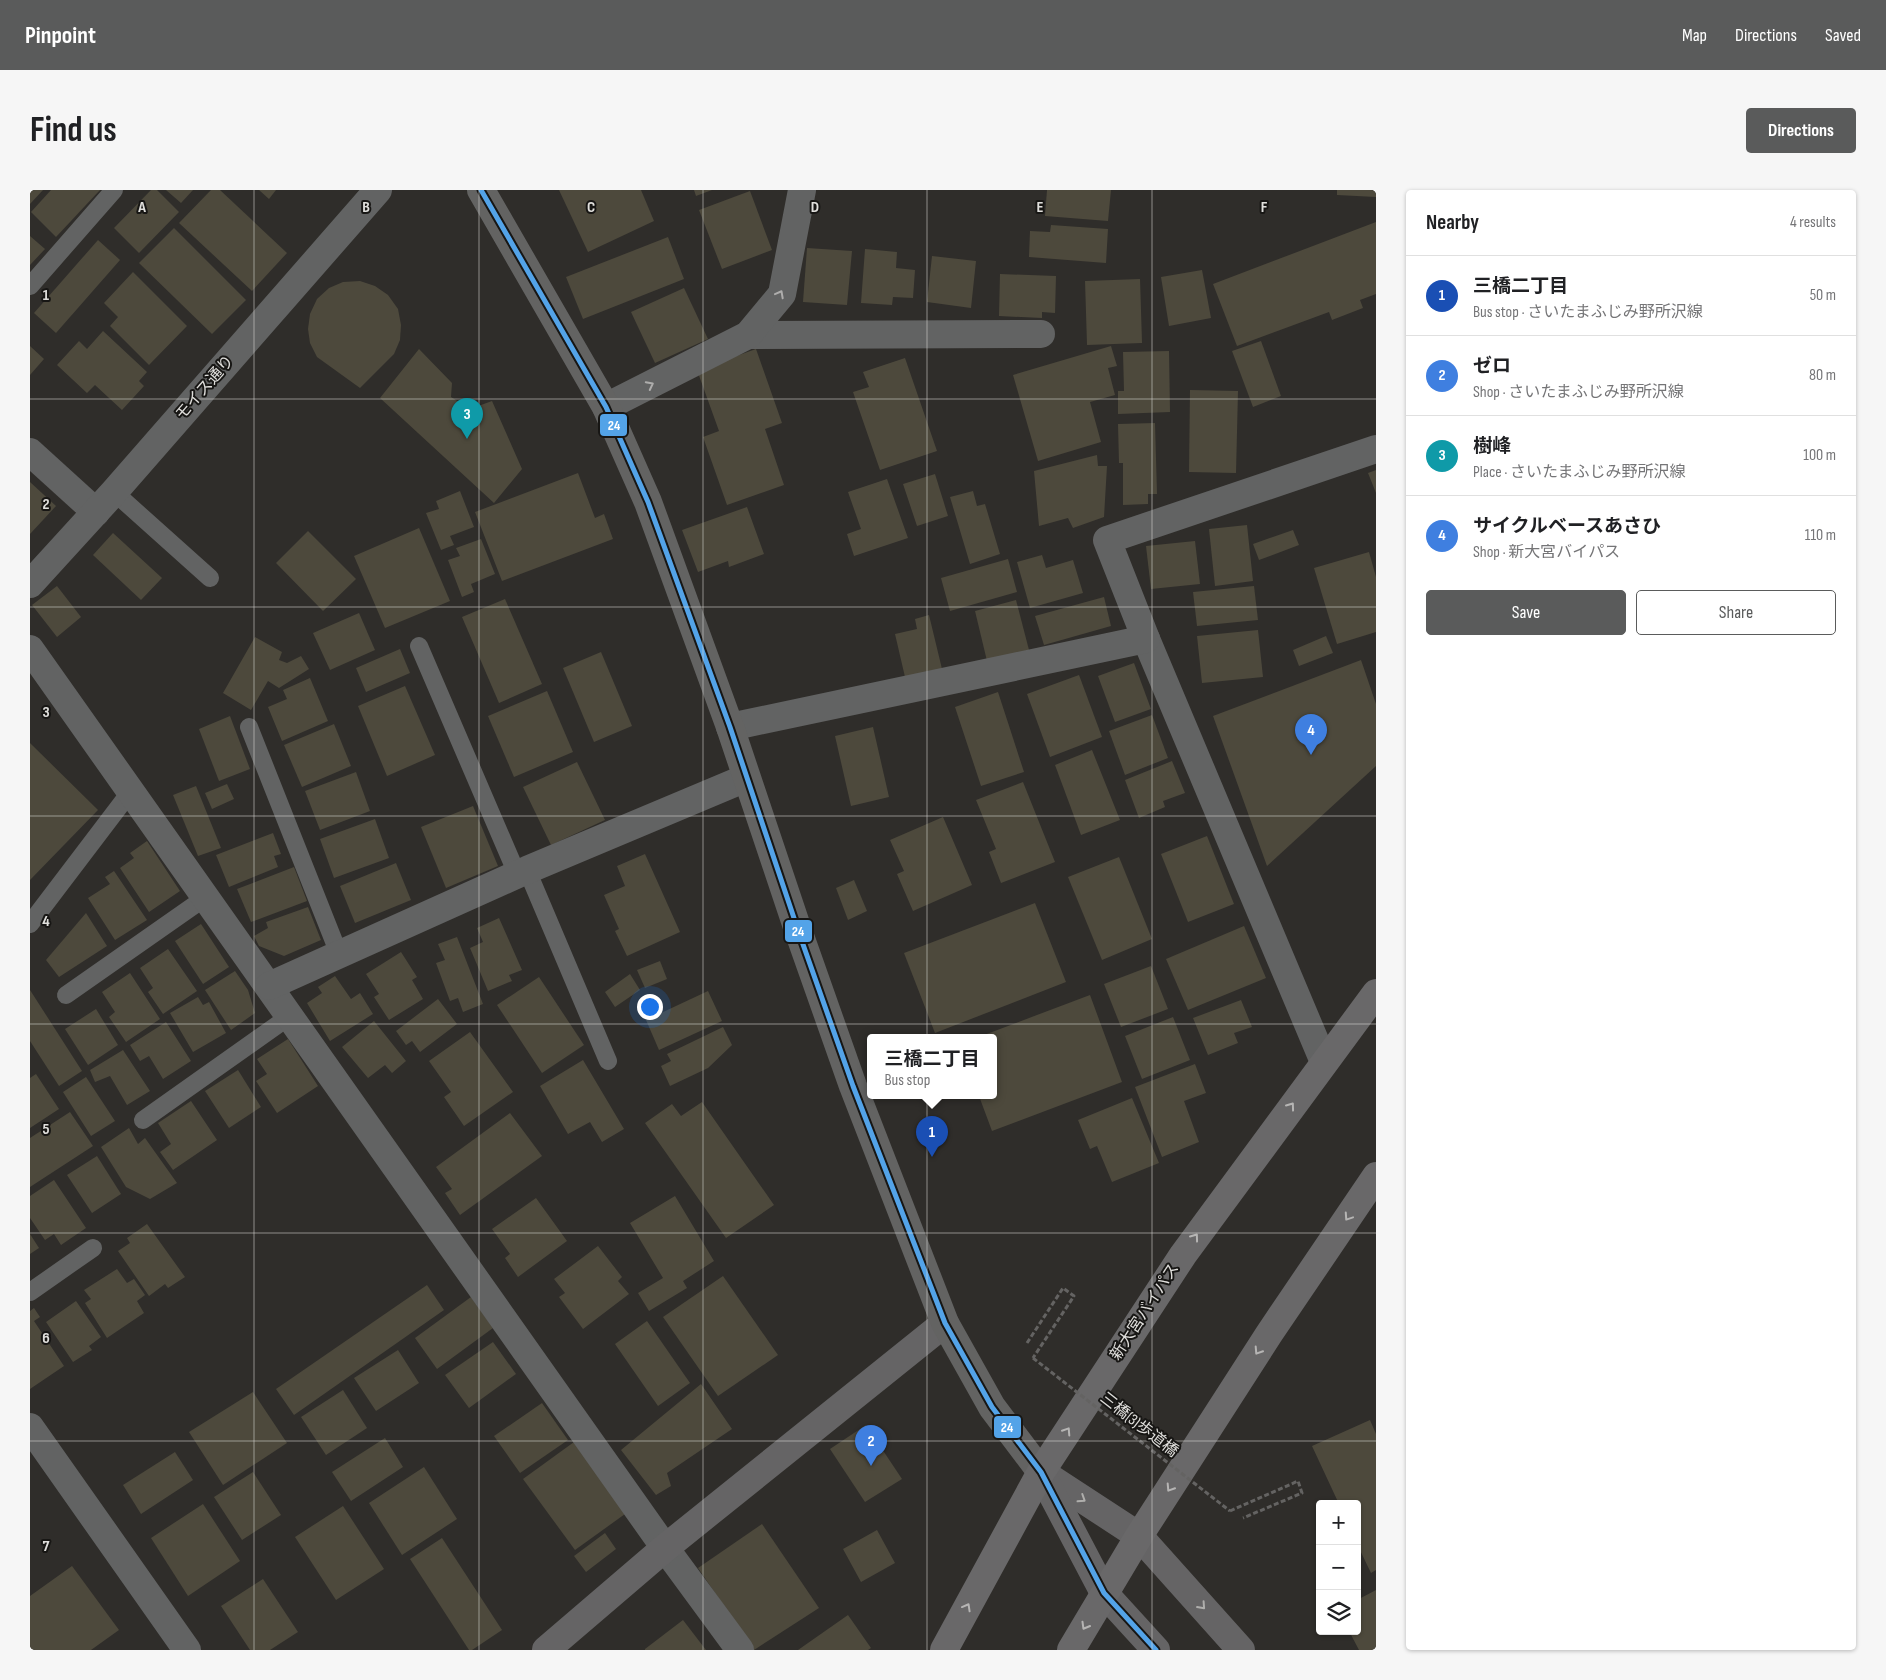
<!DOCTYPE html>
<meta charset="utf-8">
<style>
:root{--surface:#fff;--page:#f6f6f6;--text:#202124;--muted:#757577;--line:#e0e0e0;--accent:#5a5b5b}
body{margin:0;font-family:"Sofia Sans Condensed","Noto Sans JP",sans-serif;background:var(--page);color:var(--text)}
.controls{position:absolute;right:15px;bottom:15px;display:grid;overflow:hidden;border-radius:5px;box-shadow:0 1px 4px #0004}
.controls button{width:45px;height:45px;display:grid;place-items:center;padding:0;border:0;border-bottom:1px solid var(--line);background:var(--surface);color:var(--text);font:25px sans-serif}
.you{position:absolute;left:619px;top:816px;width:18px;height:18px;margin:-12px;border:4px solid #fff;border-radius:50%;background:#1a73e8;box-shadow:0 0 0 8px #1a73e833}
.badge{display:grid;place-items:center;width:32px;height:32px;border-radius:50%;background:var(--accent);color:#fff;font-size:16px;font-weight:700}
.pin{position:absolute;translate:-50% -41px;filter:drop-shadow(0 1px 2px #0008)}
.pin::after{content:'';position:absolute;top:26px;width:18px;height:15px;background:inherit;clip-path:polygon(0 0,100% 0,50% 100%)}
.popup{position:absolute;left:837px;top:844px;width:130px;height:65px;box-sizing:border-box;display:grid;place-content:center;border-radius:5px;background:var(--surface);filter:drop-shadow(0 1px 4px #0005);font-size:16px;white-space:nowrap;color:var(--muted)}
.popup b{font-size:19px;color:var(--text)}
.popup::after{content:'';position:absolute;left:50%;top:100%;margin-left:-10px;border:10px solid transparent;border-top-color:var(--surface)}
.list{margin:0;padding:0;list-style:none}
h2{display:flex;justify-content:space-between;align-items:center;height:65px;margin:0;padding:0 20px;font-size:21px}
h2 small{font-size:16px;font-weight:400;color:var(--muted)}
.list li{display:grid;grid-template-columns:32px 1fr auto;gap:15px;align-items:center;box-sizing:border-box;height:80px;padding:0 20px;border-top:1px solid var(--line)}
.list b{display:block;font-size:19px;white-space:nowrap}
.list p{margin:0;font-size:16px;white-space:nowrap;color:var(--muted)}
.list em{font-size:16px;font-style:normal;color:var(--muted)}
.actions{display:flex;gap:10px;padding:15px 20px}
.actions a{flex:1;padding:11px 0;border:1px solid var(--accent);border-radius:5px;text-align:center;font-size:18px;color:var(--accent)}
.actions .main{background:var(--accent);color:#fff}
.icon{flex:none;width:28px;height:28px;fill:none;stroke:currentColor;stroke-width:2;stroke-linecap:round;stroke-linejoin:round}
.map{position:relative;flex:none;width:1346px;height:1460px;overflow:hidden;border-radius:5px}
header{display:flex;align-items:center;gap:30px;box-sizing:border-box;height:70px;padding:0 25px;background:var(--accent);color:#fff}
header strong{font-size:24px}
nav{display:flex;gap:28px;margin-inline-start:auto;font-size:18px}
.intro{display:flex;align-items:center;justify-content:space-between;box-sizing:border-box;height:120px;padding:0 30px}
h1{margin:0;font-size:35px}
.button{padding:12px 22px;border-radius:5px;background:var(--accent);color:#fff;font-size:18px;font-weight:700}
main{display:flex;gap:30px;padding:0 30px}
aside{flex:1;background:var(--surface);border-radius:5px;box-shadow:0 1px 4px #0004}
.map>svg:first-child{display:block}
.building{fill:#4d493c}
.lines{fill:none;stroke-linecap:round;stroke-linejoin:round}
.path{stroke:#646362;stroke-width:3;stroke-dasharray:5 2.5;stroke-linecap:butt}
.lane{stroke:#626363;stroke-width:18}
.street{stroke:#626363;stroke-width:28}
.secondary{stroke:#656465;stroke-width:28}
.primary{stroke:#636362;stroke-width:28}
.highway{stroke:#696869;stroke-width:28}
.path-bridge{stroke:#646362;stroke-width:3;stroke-dasharray:5 2.5;stroke-linecap:butt}
.bus-1-casing{stroke:#171614;stroke-width:9}
.bus-1{stroke:#53a3e8;stroke-width:5}
.oneway{stroke:#aeadac}
.oneway2{stroke:#b6b5b4}
.oneway3{stroke:#afaeac}
.grid{fill:none;stroke:#e0dfdc;stroke-width:1;stroke-opacity:0.55}
.labels{text-anchor:middle;dominant-baseline:central;stroke-width:4;stroke-linejoin:round;paint-order:stroke}
.street-label{font-size:16px;fill:#e0dfdc;stroke:#171614}
.grid-label{font-size:16px;text-anchor:middle;font-weight:bold;fill:#e0dfdc;stroke:#171614;stroke-width:4;stroke-linejoin:round;paint-order:stroke}
.line-badge{stroke:#171614;stroke-width:2}
.badge-label{font-size:14px;text-anchor:middle;font-weight:bold;fill:#fff}
</style>
<header>
<strong>Pinpoint</strong>
<nav><a>Map</a><a>Directions</a><a>Saved</a></nav>
</header>
<div class="intro"><h1>Find us</h1><a class="button">Directions</a></div>
<main>
<div class="map">
<svg width="1346" height="1460" viewBox="0 0 1346 1460">
<rect width="100%" height="100%" fill="#2f2d2a"/>
<g class="building">
<polygon points="0,0 13,0 0,14"/>
<polygon points="21,0 70,0 26,47 1,22"/>
<polygon points="121,0 127,0 149,22 109,63 84,38"/>
<polygon points="136,0 163,0 151,13"/>
<polygon points="181,0 190,0 257,63 222,101 149,33"/>
<polygon points="229,0 246,0 239,9"/>
<polygon points="529,0 611,0 624,31 558,62"/>
<polygon points="664,0 682,0 666,6"/>
<polygon points="1017,0 1081,0 1078,31 1015,26"/>
<polygon points="1307,0 1346,0 1346,7 1307,5"/>
<polygon points="720,1 742,60 692,79 669,20"/>
<polygon points="1346,32 1346,104 1330,110 1333,118 1302,130 1299,122 1207,156 1183,94"/>
<polygon points="1021,35 1078,39 1076,73 999,67 1000,41 1020,42"/>
<polygon points="144,38 216,110 182,144 109,73"/>
<polygon points="0,46 15,59 0,75"/>
<polygon points="638,47 654,89 553,129 536,87"/>
<polygon points="68,50 90,70 26,143 4,123"/>
<polygon points="777,58 822,61 817,115 773,112"/>
<polygon points="835,59 867,62 866,78 885,80 883,108 863,107 862,115 831,113"/>
<polygon points="902,66 946,71 941,118 897,112"/>
<polygon points="1172,80 1181,128 1139,136 1131,87"/>
<polygon points="103,82 157,136 119,175 80,136 88,127 74,113"/>
<polygon points="970,84 1026,86 1025,123 1012,122 1012,128 969,126"/>
<polygon points="1110,89 1112,153 1057,155 1055,91"/>
<polygon points="330,91 345,96 358,105 368,119 371,135 370,150 364,164 330,198 287,167 280,153 278,139 280,124 287,109 299,98 313,92"/>
<polygon points="654,98 678,149 625,173 601,122"/>
<polygon points="73,141 117,182 109,191 114,196 92,220 65,195 57,203 27,175 49,151 57,159"/>
<polygon points="1231,151 1251,206 1223,217 1202,161"/>
<polygon points="0,156 14,169 0,185"/>
<polygon points="1081,156 1087,176 1078,178 1085,205 1060,212 1071,252 1008,271 983,185"/>
<polygon points="389,159 422,193 421,207 440,219 462,211 492,279 464,313 350,208"/>
<polygon points="726,159 752,233 735,239 754,295 697,315 673,247 689,241 667,180"/>
<polygon points="1139,161 1140,222 1088,224 1088,201 1094,201 1093,162"/>
<polygon points="875,168 907,261 850,280 823,202 839,197 833,182"/>
<polygon points="1160,200 1208,201 1206,283 1159,282"/>
<polygon points="1125,233 1127,304 1118,304 1118,314 1093,315 1093,273 1089,273 1088,234"/>
<polygon points="1067,265 1068,276 1077,276 1074,327 1043,338 1038,328 1009,336 1004,281"/>
<polygon points="1346,280 1346,303 1338,283"/>
<polygon points="548,283 565,328 574,324 583,349 472,391 445,322"/>
<polygon points="905,284 918,326 887,336 873,294"/>
<polygon points="857,289 878,348 824,366 817,344 831,339 818,302"/>
<polygon points="0,292 26,316 0,344"/>
<polygon points="430,301 444,337 420,346 424,355 411,360 396,323 409,319 406,311"/>
<polygon points="943,301 947,316 955,314 970,364 940,374 920,307"/>
<polygon points="717,317 734,364 699,377 698,371 668,382 652,340"/>
<polygon points="1217,335 1223,391 1185,396 1179,339"/>
<polygon points="389,338 420,411 355,438 324,366"/>
<polygon points="1263,340 1269,355 1229,370 1223,354"/>
<polygon points="278,341 326,389 293,421 246,373"/>
<polygon points="83,343 132,388 111,410 63,365"/>
<polygon points="451,349 465,384 441,394 444,402 432,407 418,370 430,366 426,358"/>
<polygon points="1165,351 1170,394 1121,399 1116,356"/>
<polygon points="1339,362 1346,387 1346,442 1307,454 1284,378"/>
<polygon points="1012,365 1016,378 1043,370 1053,403 1000,418 987,372"/>
<polygon points="978,369 987,402 920,421 911,388"/>
<polygon points="27,396 51,427 27,447 2,415"/>
<polygon points="1224,396 1228,430 1167,436 1163,402"/>
<polygon points="1074,407 1081,436 1014,455 1005,426"/>
<polygon points="475,409 512,494 469,513 432,427"/>
<polygon points="986,410 999,460 957,471 945,421"/>
<polygon points="329,423 345,460 300,480 283,443"/>
<polygon points="899,425 912,479 875,487 865,444 887,439 885,429"/>
<polygon points="1228,440 1233,487 1172,493 1167,446"/>
<polygon points="1296,446 1303,463 1269,476 1263,460"/>
<polygon points="225,447 252,462 249,470 257,473 271,466 279,479 249,498 238,491 221,520 193,503"/>
<polygon points="370,459 380,483 336,502 326,478"/>
<polygon points="571,462 602,536 564,552 533,478"/>
<polygon points="1331,470 1346,514 1346,576 1237,676 1183,526"/>
<polygon points="1104,473 1121,519 1085,532 1068,486"/>
<polygon points="1049,485 1072,547 1020,567 997,504"/>
<polygon points="280,488 298,531 252,551 238,517 257,509 253,500"/>
<polygon points="375,496 405,565 357,586 328,516"/>
<polygon points="517,501 543,562 484,587 458,526"/>
<polygon points="968,502 994,582 951,596 925,517"/>
<polygon points="1122,525 1138,568 1095,585 1079,541"/>
<polygon points="200,526 220,579 189,591 169,539"/>
<polygon points="304,534 321,576 272,597 254,555"/>
<polygon points="843,537 859,607 821,616 805,546"/>
<polygon points="0,553 68,620 0,690"/>
<polygon points="1062,560 1090,630 1051,645 1025,575"/>
<polygon points="1142,571 1155,603 1133,611 1135,617 1109,628 1095,590"/>
<polygon points="547,572 575,630 521,655 493,597"/>
<polygon points="326,582 340,621 290,640 275,601"/>
<polygon points="993,592 1025,672 971,693 959,662 966,659 946,610"/>
<polygon points="197,594 204,609 182,619 175,603"/>
<polygon points="166,596 191,658 168,666 143,605"/>
<polygon points="443,616 468,676 416,698 391,637"/>
<polygon points="913,627 942,695 883,721 867,684 874,681 860,650"/>
<polygon points="345,629 359,668 304,688 290,649"/>
<polygon points="243,643 251,664 244,666 248,677 199,697 186,665"/>
<polygon points="1177,646 1204,714 1158,732 1131,664"/>
<polygon points="117,651 150,701 119,722 90,678 104,668 100,663"/>
<polygon points="615,664 650,742 597,766 585,741 589,739 574,705 595,696 587,676"/>
<polygon points="1089,667 1122,749 1072,770 1038,687"/>
<polygon points="366,673 381,710 325,733 310,696"/>
<polygon points="264,677 277,711 221,732 207,699"/>
<polygon points="84,681 117,730 85,750 58,708 80,694 75,687"/>
<polygon points="824,690 837,721 818,730 806,698"/>
<polygon points="1005,713 1036,792 905,843 874,763"/>
<polygon points="278,717 291,750 254,766 229,756 224,746 238,738 236,732"/>
<polygon points="56,723 77,756 29,787 16,770"/>
<polygon points="469,728 492,780 479,785 482,791 458,801 440,758 453,752 447,738"/>
<polygon points="171,734 199,777 173,794 145,751"/>
<polygon points="1214,736 1236,788 1158,820 1136,769"/>
<polygon points="427,747 453,814 433,822 428,808 420,811 406,773 415,770 408,754"/>
<polygon points="138,759 167,801 133,824 118,802 123,798 110,778"/>
<polygon points="371,762 387,787 382,790 393,809 359,830 344,807 349,804 336,784"/>
<polygon points="630,771 637,789 615,798 607,780"/>
<polygon points="1121,776 1138,819 1091,837 1074,794"/>
<polygon points="205,781 218,800 225,823 201,840 175,800"/>
<polygon points="100,783 130,829 96,852 79,827 85,822 72,802"/>
<polygon points="600,784 610,800 585,817 575,802"/>
<polygon points="305,786 321,809 330,803 343,824 300,851 277,813 292,803 288,797"/>
<polygon points="509,787 554,855 512,883 467,815"/>
<polygon points="0,800 52,881 29,896 0,851"/>
<polygon points="678,801 692,831 629,860 616,830"/>
<polygon points="1060,805 1092,892 962,941 949,906 963,906 963,848 946,848"/>
<polygon points="168,807 173,815 179,812 196,843 163,862 140,823"/>
<polygon points="408,809 427,834 390,862 382,851 376,855 366,841"/>
<polygon points="1211,810 1222,837 1204,843 1208,853 1178,865 1163,828"/>
<polygon points="66,819 88,855 58,875 35,839"/>
<polygon points="1143,827 1160,870 1112,889 1095,846"/>
<polygon points="344,831 376,871 362,883 355,875 338,888 312,857"/>
<polygon points="136,832 161,871 133,889 119,866 110,871 100,855"/>
<polygon points="693,837 702,855 678,878 640,896 631,876 641,871 637,864"/>
<polygon points="440,842 483,902 434,936 414,907 421,902 399,871"/>
<polygon points="258,849 288,896 247,923 226,891 237,884 227,869"/>
<polygon points="93,860 120,901 97,915 80,886 65,892 60,880"/>
<polygon points="553,870 594,939 572,952 560,932 538,944 510,896"/>
<polygon points="1165,874 1176,903 1154,911 1169,952 1132,967 1105,897"/>
<polygon points="208,880 231,917 199,938 175,901"/>
<polygon points="6,884 29,919 0,938 0,888"/>
<polygon points="56,887 85,931 61,946 33,902"/>
<polygon points="1102,908 1129,973 1082,992 1067,956 1060,959 1048,930"/>
<polygon points="161,911 187,950 143,980 130,962 141,954 128,933"/>
<polygon points="672,912 744,1015 696,1048 615,933 642,914 651,926"/>
<polygon points="40,922 63,956 0,997 0,948"/>
<polygon points="480,923 512,966 430,1025 415,1003 422,999 406,977"/>
<polygon points="99,938 108,954 115,948 147,993 120,1009 96,997 71,957"/>
<polygon points="67,966 91,1004 62,1023 37,985"/>
<polygon points="24,990 56,1038 31,1055 24,1044 15,1050 0,1028 0,1006"/>
<polygon points="645,1006 684,1071 653,1091 657,1098 619,1121 608,1103 633,1088 600,1033"/>
<polygon points="506,1008 537,1051 488,1087 475,1068 480,1064 462,1039"/>
<polygon points="117,1034 155,1087 138,1098 135,1094 119,1106 88,1061 100,1053 97,1048"/>
<polygon points="0,1044 9,1058 0,1064"/>
<polygon points="568,1056 592,1087 588,1091 599,1104 553,1139 529,1107 535,1103 524,1089"/>
<polygon points="87,1079 97,1093 104,1089 115,1105 107,1111 114,1123 77,1148 55,1113 61,1109 54,1100"/>
<polygon points="693,1086 748,1165 688,1206 633,1127"/>
<polygon points="397,1095 414,1120 264,1225 246,1199"/>
<polygon points="441,1107 463,1138 407,1179 385,1148"/>
<polygon points="46,1111 71,1147 59,1156 62,1160 43,1172 16,1132"/>
<polygon points="4,1118 10,1127 4,1131 34,1176 0,1199 0,1121"/>
<polygon points="617,1131 660,1193 628,1216 585,1154"/>
<polygon points="463,1152 486,1184 439,1218 415,1185"/>
<polygon points="368,1160 389,1193 346,1221 324,1188"/>
<polygon points="671,1194 702,1239 637,1283 641,1296 626,1305 591,1260"/>
<polygon points="313,1200 337,1238 296,1265 271,1227"/>
<polygon points="223,1202 257,1253 193,1295 159,1242"/>
<polygon points="512,1213 538,1250 490,1283 464,1246"/>
<polygon points="1340,1230 1346,1244 1346,1380 1341,1383 1327,1354 1327,1314 1309,1314 1282,1256"/>
<polygon points="836,1235 872,1289 835,1312 800,1259"/>
<polygon points="355,1248 373,1277 321,1311 302,1282"/>
<polygon points="544,1252 595,1324 545,1360 493,1289"/>
<polygon points="145,1262 163,1290 111,1324 93,1295"/>
<polygon points="394,1277 427,1329 372,1365 339,1313"/>
<polygon points="223,1282 251,1325 212,1350 184,1307"/>
<polygon points="173,1314 210,1371 158,1406 121,1348"/>
<polygon points="313,1316 354,1379 306,1410 265,1347"/>
<polygon points="732,1334 789,1418 724,1460 668,1378"/>
<polygon points="847,1340 865,1373 831,1392 813,1359"/>
<polygon points="575,1343 586,1359 556,1382 544,1366"/>
<polygon points="412,1348 472,1440 442,1460 439,1460 380,1369"/>
<polygon points="42,1376 89,1440 61,1460 0,1460 0,1406"/>
<polygon points="233,1389 268,1442 240,1460 220,1460 191,1416"/>
<polygon points="1346,1400 1346,1460 1329,1460 1319,1441 1327,1441 1327,1410"/>
<polygon points="818,1425 841,1458 838,1460 768,1460"/>
<polygon points="653,1430 676,1460 615,1460 615,1459"/>
</g>
<g class="lines">
<g class="path">
<polyline points="997,1153 1033,1098 1044,1106 1003,1168"/>
<polyline points="1200,1321 1268,1291 1272,1303 1213,1328"/>
</g>
<g class="lane">
<polyline points="0,96 84,0"/>
<polyline points="84,302 180,388"/>
<polyline points="389,456 487,684"/>
<polyline points="219,537 309,764"/>
<polyline points="497,680 578,871"/>
<polyline points="0,734 101,601"/>
<polyline points="36,805 176,707"/>
<polyline points="113,930 260,826"/>
<polyline points="0,1102 63,1058"/>
</g>
<g class="street">
<polyline points="718,145 1011,144"/>
<polyline points="576,217 718,145 752,104 772,0"/>
<polyline points="0,262 66,322"/>
<polyline points="0,394 84,302 348,0"/>
<polyline points="1116,449 1294,872"/>
<polyline points="0,459 635,1358 710,1460"/>
<polyline points="700,537 1116,449 1077,350 1346,259"/>
<polyline points="239,796 497,680 716,588"/>
<polyline points="0,1237 157,1460"/>
</g>
<g class="secondary">
<polyline points="1011,1282 1109,1346 1211,1460"/>
<polyline points="1011,1283 1074,1403 1126,1460"/>
<polyline points="516,1460 635,1358 915,1133"/>
</g>
<polyline class="primary" points="451,0 576,217 618,312 700,537 769,743 823,896 915,1133 962,1217 1011,1282"/>
<g class="highway">
<polyline points="914,1460 1011,1282 1153,1065 1346,803"/>
<polyline points="1041,1460 1109,1346 1239,1144 1346,986"/>
</g>
<polyline class="path-bridge" points="1003,1168 1200,1321"/>
<defs>
<polyline id="bus-1" points="451,0 576,217 618,312 700,537 769,743 823,896 915,1133 962,1217 1011,1282 1074,1403 1126,1460"/>
</defs>
<use href="#bus-1" class="bus-1-casing"/>
<use href="#bus-1" class="bus-1"/>
</g>
<defs><path id="oneway-chevron" d="M-2-3.5L2.5 0L-2 3.5" fill="none" stroke-width="1.6" stroke-linecap="round" stroke-linejoin="round" transform="scale(1.25)"/></defs>
<g class="oneway">
<use href="#oneway-chevron" transform="translate(750 104) rotate(-62)"/>
<use href="#oneway-chevron" transform="translate(620 195) rotate(-27)"/>
</g>
<g class="oneway2">
<use href="#oneway-chevron" transform="translate(1261 916) rotate(-54)"/>
<use href="#oneway-chevron" transform="translate(1318 1027) rotate(124)"/>
<use href="#oneway-chevron" transform="translate(1165 1047) rotate(-54)"/>
<use href="#oneway-chevron" transform="translate(1228 1161) rotate(123)"/>
<use href="#oneway-chevron" transform="translate(1037 1241) rotate(-57)"/>
<use href="#oneway-chevron" transform="translate(1140 1298) rotate(123)"/>
<use href="#oneway-chevron" transform="translate(937 1417) rotate(-61)"/>
<use href="#oneway-chevron" transform="translate(1055 1436) rotate(120)"/>
</g>
<g class="oneway3">
<use href="#oneway-chevron" transform="translate(1052 1309) rotate(33)"/>
<use href="#oneway-chevron" transform="translate(1172 1416) rotate(48)"/>
</g>
<path class="grid" d="M224,0V1460M449,0V1460M673,0V1460M897,0V1460M1122,0V1460M0,209H1346M0,417H1346M0,626H1346M0,834H1346M0,1043H1346M0,1251H1346"/>
<g class="labels">
<g class="street-label">
<text transform="translate(175 198) rotate(-49)">モイス通り</text>
<text transform="translate(1115 1122) rotate(-57)">新大宮バイパス</text>
<text transform="translate(1109 1235) rotate(38)">三橋(3)歩道橋</text>
</g>
</g>
<g class="grid-label">
<text x="112" y="22">A</text>
<text x="336" y="22">B</text>
<text x="561" y="22">C</text>
<text x="785" y="22">D</text>
<text x="1010" y="22">E</text>
<text x="1234" y="22">F</text>
<text x="16" y="110">1</text>
<text x="16" y="319">2</text>
<text x="16" y="527">3</text>
<text x="16" y="736">4</text>
<text x="16" y="944">5</text>
<text x="16" y="1153">6</text>
<text x="16" y="1361">7</text>
</g>
<g class="line-badge">
<rect x="569" y="223" width="29" height="24" rx="5" fill="#53a3e8"/>
<rect x="754" y="729" width="29" height="24" rx="5" fill="#53a3e8"/>
<rect x="963" y="1225" width="29" height="24" rx="5" fill="#53a3e8"/>
</g>
<g class="badge-label">
<text x="584" y="240">24</text>
<text x="768" y="746">24</text>
<text x="977" y="1242">24</text>
</g>
</svg>
<div class="controls">
<button>+</button>
<button>−</button>
<button><svg class="icon" aria-label="layers" viewBox="0 0 24 24"><path d="M12 4l9 5-9 5-9-5zM3 14l9 5 9-5"/></svg></button>
</div>
<div class="you"></div>
<div class="pin badge" style="left:902px;top:967px;background:#1a4fb4">1</div>
<div class="popup"><b>三橋二丁目</b>Bus stop</div>
<div class="pin badge" style="left:841px;top:1276px;background:#3f7fe0">2</div>
<div class="pin badge" style="left:437px;top:249px;background:#0f9aa8">3</div>
<div class="pin badge" style="left:1281px;top:565px;background:#3f7fe0">4</div>
</div>
<aside>
<h2>Nearby<small>4 results</small></h2>
<ul class="list">
<li><span class="badge" style="background:#1a4fb4">1</span><div><b>三橋二丁目</b><p>Bus stop · さいたまふじみ野所沢線</p></div><em>50 m</em></li>
<li><span class="badge" style="background:#3f7fe0">2</span><div><b>ゼロ</b><p>Shop · さいたまふじみ野所沢線</p></div><em>80 m</em></li>
<li><span class="badge" style="background:#0f9aa8">3</span><div><b>樹峰</b><p>Place · さいたまふじみ野所沢線</p></div><em>100 m</em></li>
<li><span class="badge" style="background:#3f7fe0">4</span><div><b>サイクルベースあさひ</b><p>Shop · 新大宮バイパス</p></div><em>110 m</em></li>
</ul>
<div class="actions"><a class="main">Save</a><a>Share</a></div>
</aside>
</main>
